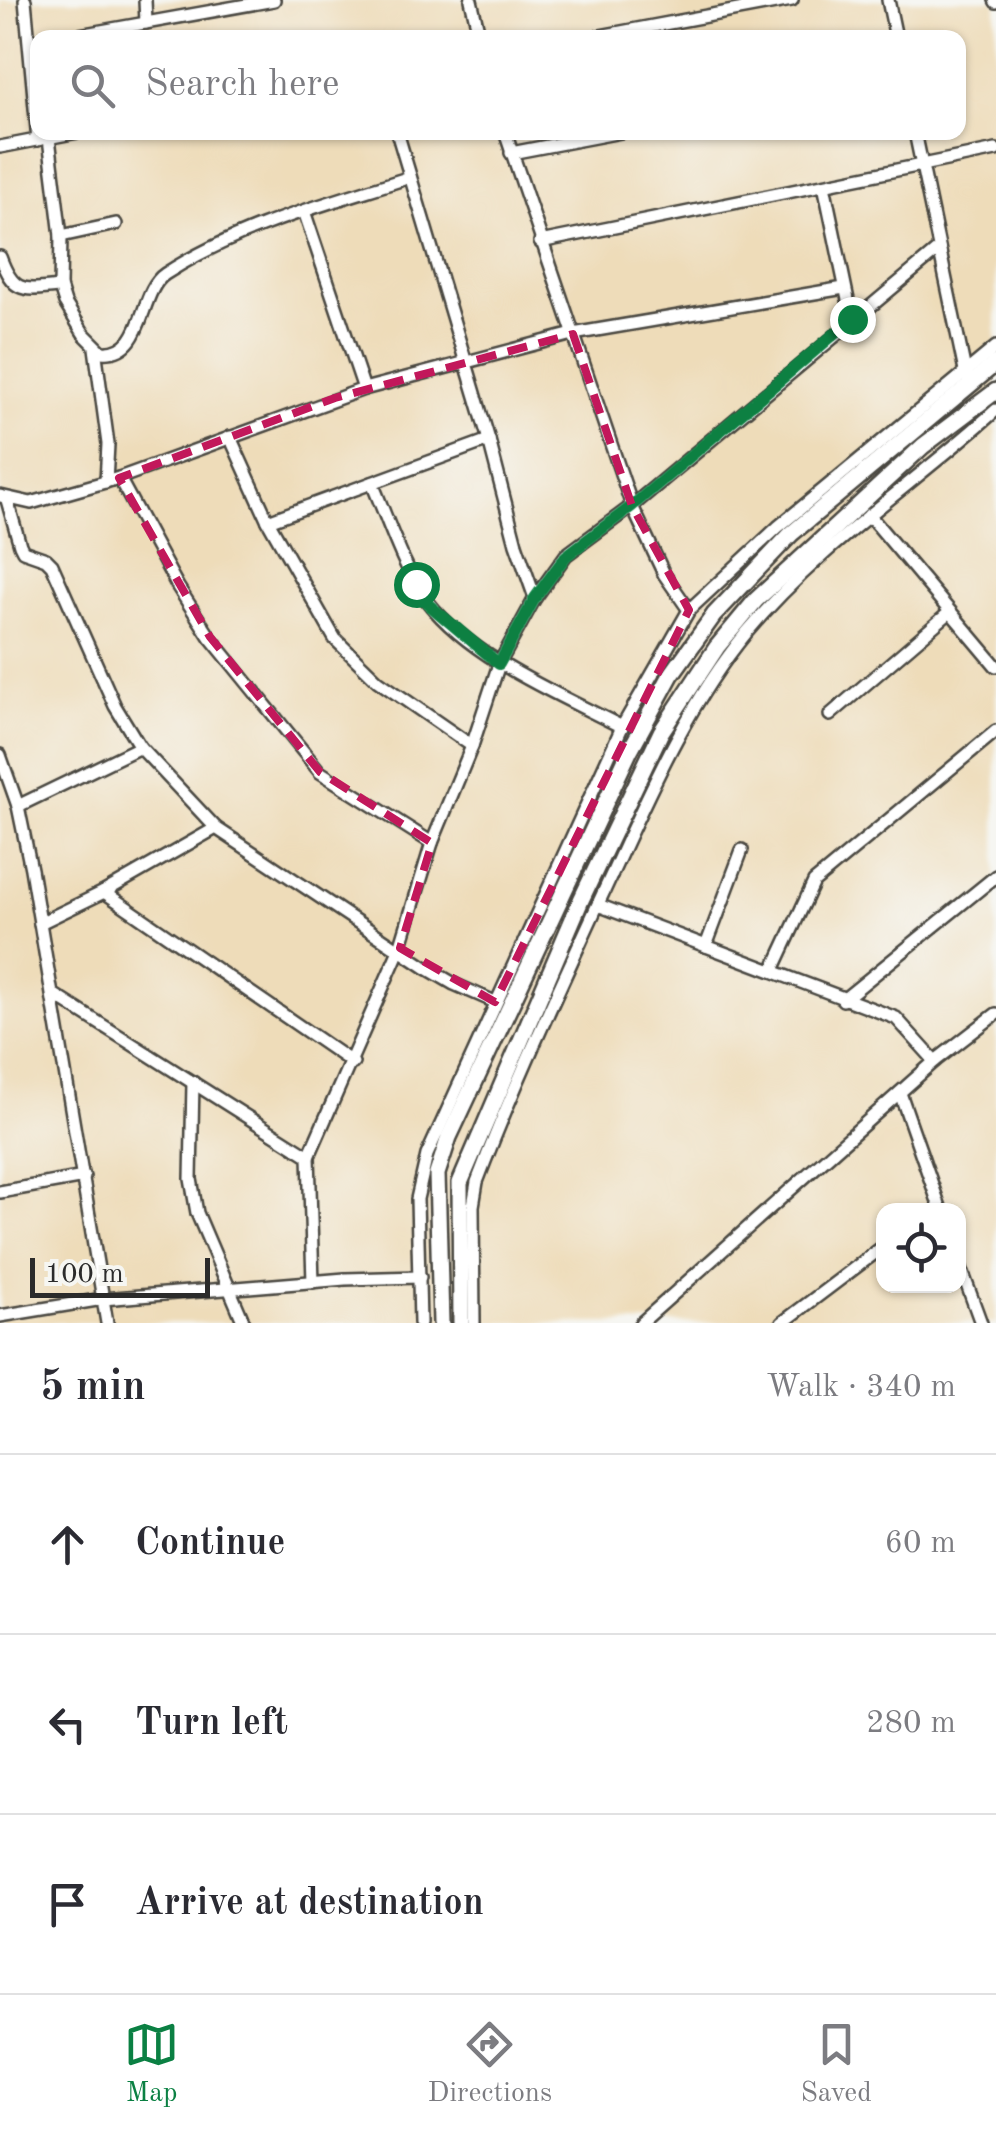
<!DOCTYPE html>
<meta charset="utf-8">
<style>
:root{--surface:#fff;--page:#f7f7f7;--text:#2b2b33;--muted:#7c7c81;--line:#e1e1e2;--accent:#0b8043}
body{margin:0;font-family:"Old Standard TT",serif;background:var(--page);color:var(--text)}
.controls{position:absolute;right:30px;bottom:30px;display:grid;overflow:hidden;border-radius:20px;box-shadow:0 2px 8px #0004}
.controls button{width:90px;height:90px;display:grid;place-items:center;padding:0;border:0;border-bottom:2px solid var(--line);background:var(--surface);color:var(--text);font:50px sans-serif}
.scale{position:absolute;left:30px;bottom:25px;width:180px;box-sizing:border-box;padding-left:10px;border:5px solid #2b2b2b;border-top:0;font-size:28px;line-height:35px;white-space:nowrap;color:#2b2b2b;-webkit-text-stroke:8px #f6f6f2;paint-order:stroke}
.stop{position:absolute;width:30px;height:30px;margin:-22px;border:8px solid #0b8043;border-radius:50%;background:#fff}
.stop.end{background:#0b8043;border-color:#fff;box-shadow:0 2px 10px #0008}
.list{margin:0;padding:0;list-style:none}
h2{display:flex;justify-content:space-between;align-items:center;height:130px;margin:0;padding:0 40px;font-size:42px}
h2 small{font-size:32px;font-weight:400;color:var(--muted)}
.list li{display:grid;grid-template-columns:65px 1fr auto;gap:30px;align-items:center;box-sizing:border-box;height:180px;padding:0 40px;border-top:2px solid var(--line)}
.list b{display:block;font-size:38px;white-space:nowrap}
.list em{font-size:32px;font-style:normal;color:var(--muted)}
.icon{flex:none;width:55px;height:55px;fill:none;stroke:currentColor;stroke-width:2;stroke-linecap:round;stroke-linejoin:round}
.map{position:relative;flex:none;width:996px;height:1323px;overflow:hidden}
.search{position:absolute;background:var(--surface);box-shadow:0 2px 8px #0004;left:30px;right:30px;top:30px;height:110px;display:flex;align-items:center;gap:25px;box-sizing:border-box;padding:0 35px;border-radius:20px;color:var(--muted);font-size:38px}
.sheet{height:670px;background:var(--surface)}
nav{display:flex;justify-content:space-around;align-items:center;box-sizing:border-box;height:140px;border-top:2px solid var(--line);background:var(--surface);font-size:28px;color:var(--muted)}
nav a{display:grid;justify-items:center;gap:5px}
nav .on{color:var(--accent)}
.map>svg:first-child{display:block}
.lines{fill:none;stroke-linecap:round;stroke-linejoin:round}
.minor-casing{stroke:#484640;stroke-width:16}
.tertiary-casing{stroke:#484640;stroke-width:20}
.minor{stroke:#fff;stroke-width:11}
.tertiary{stroke:#fff;stroke-width:15}
.route{stroke:#0b8043;stroke-width:12}
.marked{fill:none;stroke:#c2185b;stroke-width:8;stroke-dasharray:20 12;stroke-linejoin:round}
</style>
<div class="map">
<svg width="996" height="1323" viewBox="0 0 996 1323">
<rect width="100%" height="100%" fill="#f6f6f2"/>
<filter id="ink" filterUnits="userSpaceOnUse"><feTurbulence type="fractalNoise" baseFrequency=".01" numOctaves="2"/><feDisplacementMap in="SourceGraphic" scale="20" xChannelSelector="R" yChannelSelector="G"/><feConvolveMatrix kernelMatrix="1 2 1 2 8 2 1 2 1" color-interpolation-filters="sRGB"/></filter>
<filter id="wash" filterUnits="userSpaceOnUse"><feTurbulence type="fractalNoise" baseFrequency=".0048" numOctaves="4" result="noise"/><feDisplacementMap in="SourceGraphic" scale="40" xChannelSelector="R" yChannelSelector="G"/><feGaussianBlur stdDeviation="2.25" result="paint"/><feColorMatrix in="noise" values="0 0 0 0 0 0 0 0 0 0 0 0 0 0 0 0 0 1.4 0 .05"/><feComposite in="paint" operator="in"/></filter>
<g filter="url(#wash)">
<rect width="100%" height="100%" fill="#eedcb9"/>
</g>
<g filter="url(#ink)">
<g class="lines">
<defs>
<g id="minor">
<polyline points="25,0 38,140"/>
<polyline points="145,0 146,23"/>
<polyline points="471,0 480,38"/>
<polyline points="888,0 896,38"/>
<polyline points="995,0 996,2"/>
<polyline points="62,38 274,0"/>
<polyline points="589,38 792,0"/>
<polyline points="397,132 489,440 516,544 535,598"/>
<polyline points="505,132 632,506 664,574 689,610"/>
<polyline points="915,132 966,376"/>
<path d="M49,138L61,236L60,287L65,303L84,334L102,352C146,356 138,292 165,274C239,226 327,204 410,177"/>
<polyline points="0,147 78,132"/>
<polyline points="511,153 621,132"/>
<polyline points="824,185 852,319"/>
<polyline points="304,211 364,389"/>
<polyline points="61,236 116,224"/>
<polyline points="540,242 996,150"/>
<path d="M0,257C14,295 24,290 60,287"/>
<polyline points="95,348 108,444 106,482"/>
<polyline points="230,437 268,521 335,639 378,681 472,746"/>
<polyline points="119,478 178,587 210,637 320,772 432,843"/>
<path d="M372,483C388,520 404,571 428,602C471,658 560,695 622,727"/>
<polyline points="0,496 31,503 119,478 364,389 573,334 844,288"/>
<polyline points="7,500 20,545 23,551 46,559 52,565 115,706 140,747 216,828"/>
<polyline points="869,515 996,666"/>
<polyline points="268,521 489,440"/>
<polyline points="830,715 950,612"/>
<polyline points="0,755 18,806 31,869 107,1323"/>
<polyline points="18,806 140,747"/>
<polyline points="104,892 353,1063"/>
<polyline points="598,905 896,1018 935,1061"/>
<polyline points="40,923 104,892 216,828 425,967 454,984 495,1002"/>
<polyline points="706,946 742,850"/>
<polyline points="773,970 814,882 996,731"/>
<polyline points="53,994 309,1156"/>
<polyline points="843,1000 996,876"/>
<polyline points="193,1082 191,1179 197,1213 244,1323"/>
<polyline points="900,1093 941,1210"/>
<polyline points="0,1192 84,1177"/>
<polyline points="958,1260 981,1323"/>
<polyline points="313,1282 309,1156 400,948 432,843 472,746 499,664 535,598 566,555 632,506 939,249"/>
<polyline points="0,1316 103,1299 345,1279 420,1277"/>
<polyline points="420,1323 417,1199 427,1155 622,727 689,610 778,527 996,347"/>
<path d="M474,1323L473,1206L477,1182C513,1087 556,996 598,904C642,810 681,712 747,632C819,546 914,484 996,410"/>
<polyline points="641,1323 935,1061 996,1014"/>
<polyline points="782,1323 884,1246"/>
</g>
<g id="tertiary">
<polyline points="441,1323 437,1174 449,1137 629,752 671,675 714,615 791,534 996,363"/>
<polyline points="461,1323 460,1183 581,900 661,732 717,647 756,600 923,446 996,391"/>
</g>
</defs>
<use href="#minor" class="minor-casing"/>
<use href="#tertiary" class="tertiary-casing"/>
<use href="#minor" class="minor"/>
<use href="#tertiary" class="tertiary"/>
</g>
</g>
<g class="lines" filter="url(#ink)">
<polyline class="route" points="416,584 428,604 499,664 535,598 566,556 632,506 852,319"/>
</g>
<path class="marked" d="M573,334L632,506L689,610L495,1002L400,948L432,843L320,772L210,637L119,478L335,398Z"/>
</svg>
<div class="controls">
<button><svg class="icon" aria-label="locate" viewBox="0 0 24 24"><circle cx="12" cy="12" r="6"/><path d="M12 2v4M12 18v4M2 12h4M18 12h4"/></svg></button>
</div>
<div class="scale">100 m</div>
<div class="stop" style="left:416px;top:584px"></div>
<div class="stop end" style="left:852px;top:319px"></div>
<div class="search"><svg class="icon" aria-label="search" viewBox="0 0 24 24"><circle cx="10" cy="10" r="6"/><path d="M15 15l6 6"/></svg>Search here</div>
</div>
<section class="sheet">
<h2>5 min<small>Walk · 340 m</small></h2>
<ul class="list">
<li><svg class="icon" aria-label="ahead" viewBox="0 0 24 24"><path d="M12 20V5M6 11l6-6 6 6"/></svg><div><b>Continue</b></div><em>60 m</em></li>
<li><svg class="icon" aria-label="left" viewBox="0 0 24 24"><path d="M17 20v-9H6M10 6l-5 5 5 5"/></svg><div><b>Turn left</b></div><em>280 m</em></li>
<li><svg class="icon" aria-label="arrive" viewBox="0 0 24 24"><path d="M6 21V4h12l-3 4 3 4H6"/></svg><div><b>Arrive at destination</b></div></li>
</ul>
</section>
<nav>
<a class="on"><svg class="icon" aria-label="map" viewBox="0 0 24 24"><path d="M3 6l6-2 6 2 6-2v14l-6 2-6-2-6 2zM9 4v14M15 6v14"/></svg>Map</a>
<a><svg class="icon" aria-label="directions" viewBox="0 0 24 24"><path d="M12 3l9 9-9 9-9-9zM9 14v-3h6M13 9l2 2-2 2"/></svg>Directions</a>
<a><svg class="icon" aria-label="saved" viewBox="0 0 24 24"><path d="M7 4h10v16l-5-4-5 4z"/></svg>Saved</a>
</nav>
